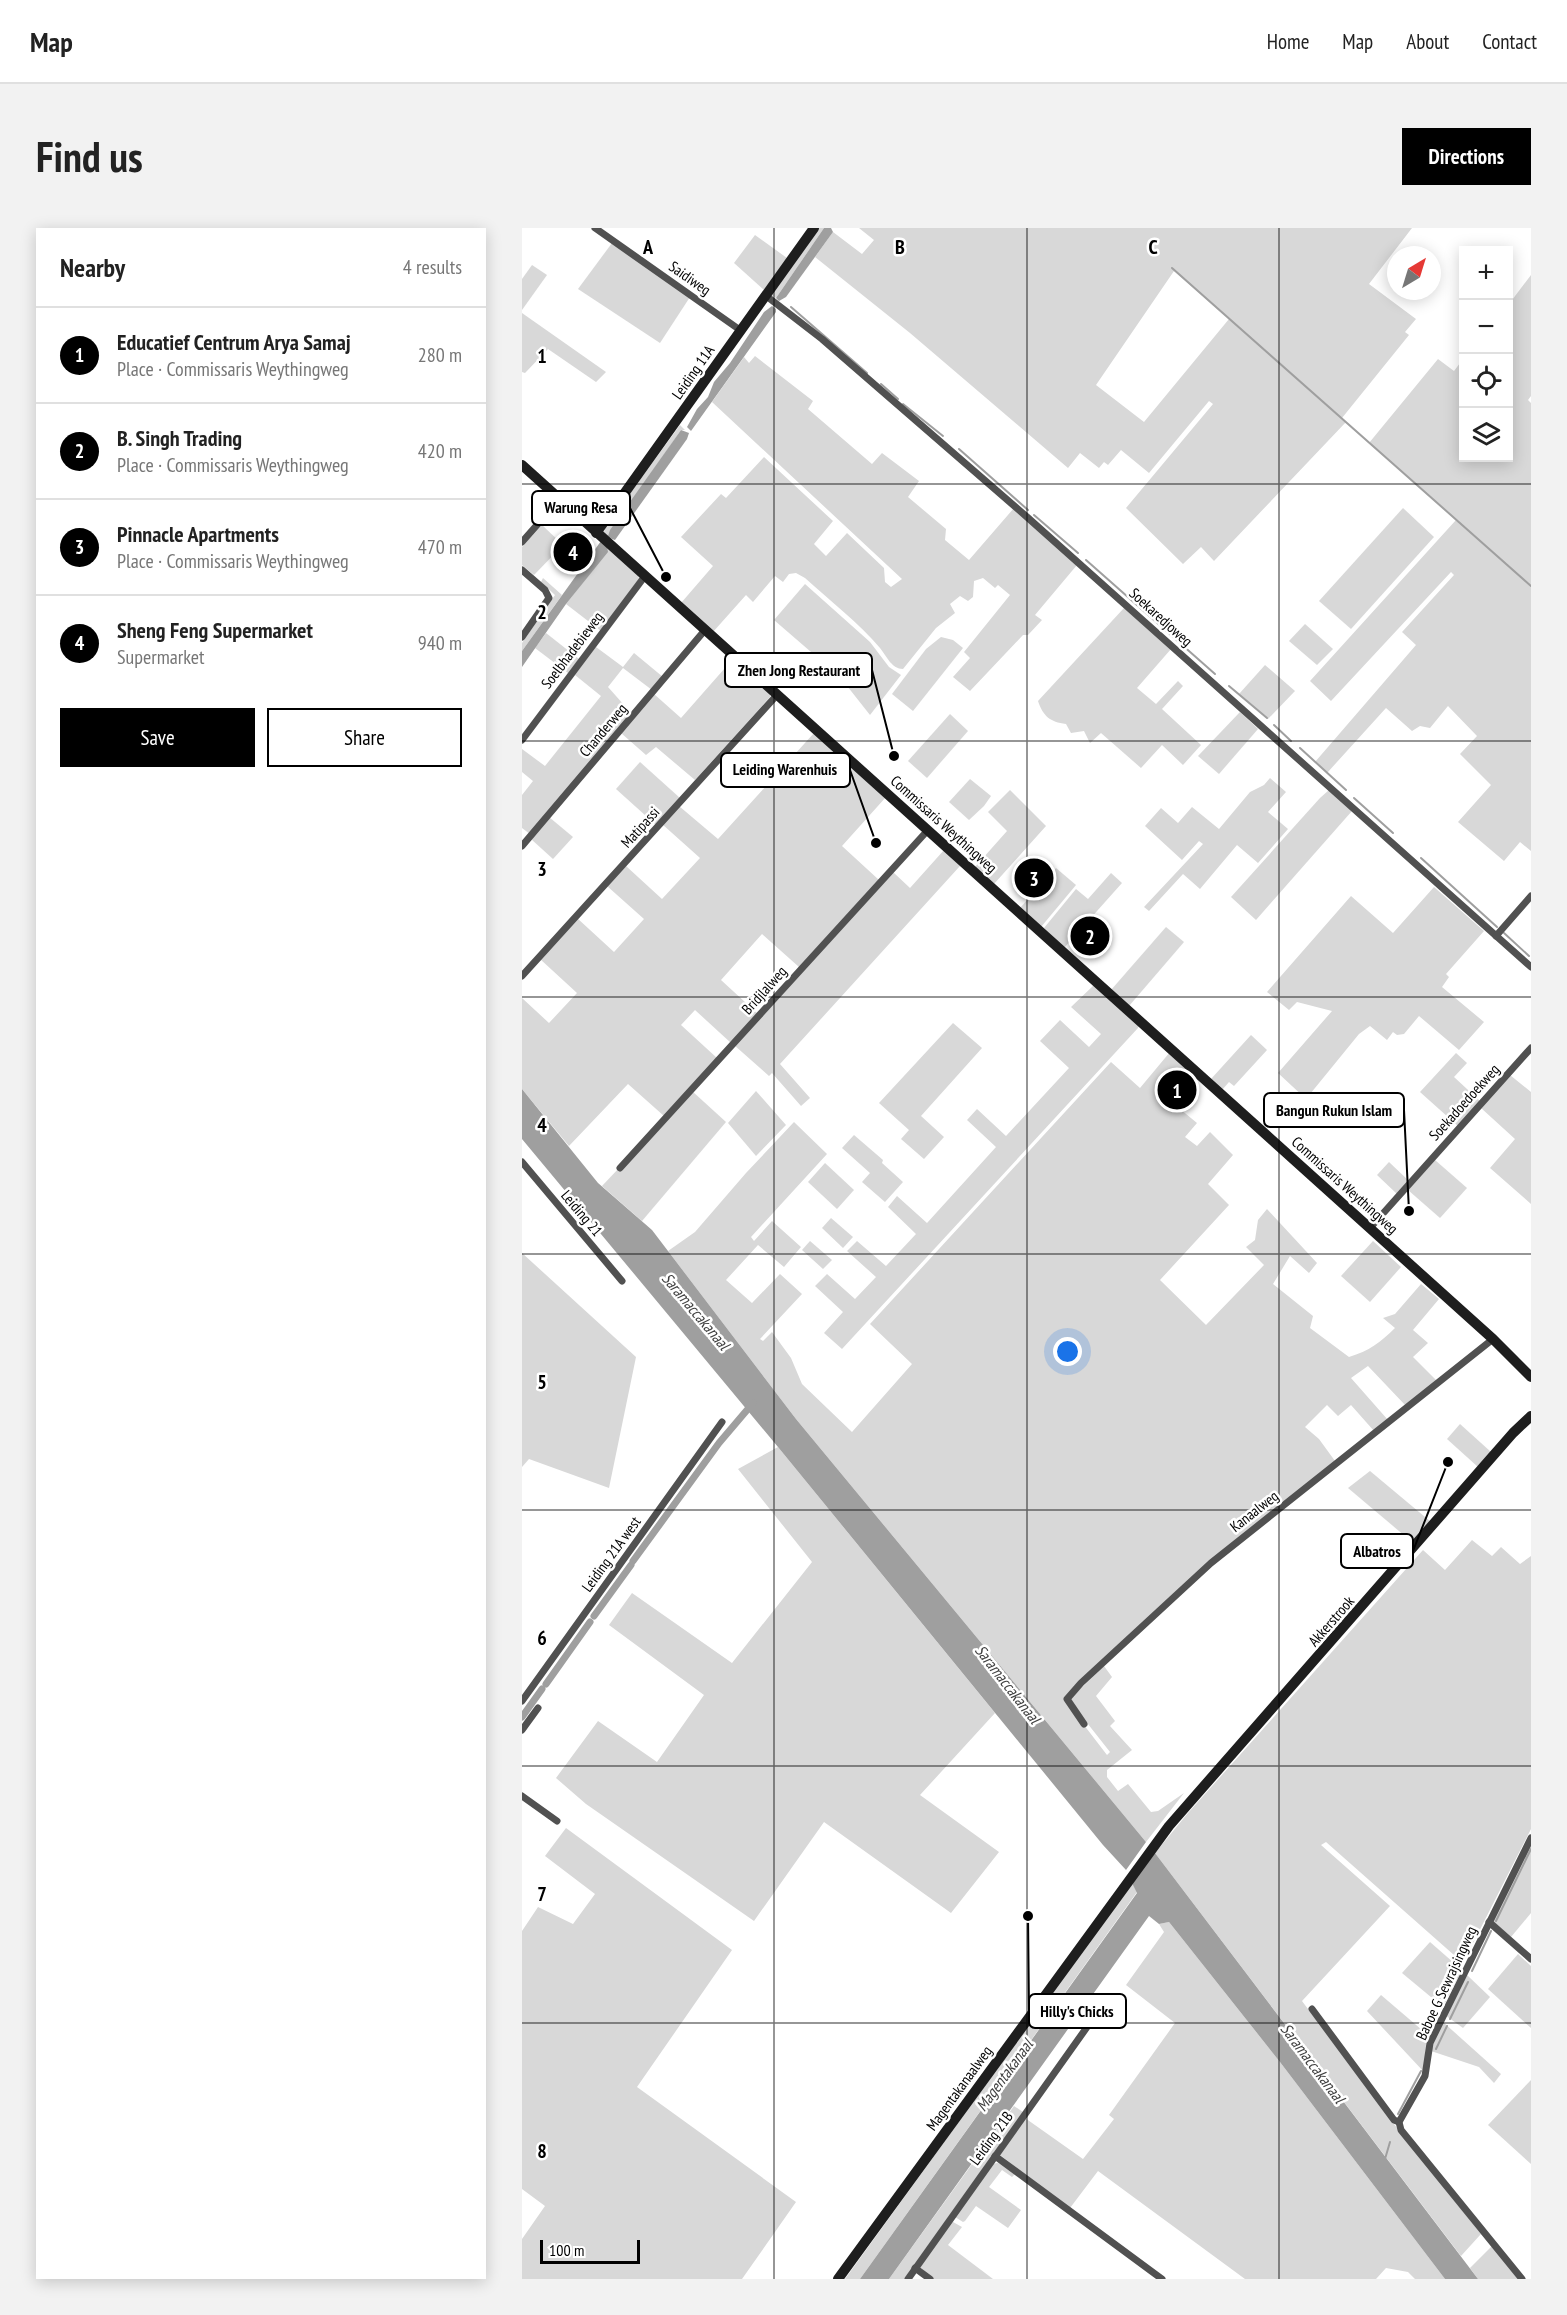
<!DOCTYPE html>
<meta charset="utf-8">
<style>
:root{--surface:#fff;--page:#f2f2f2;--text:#222;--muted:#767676;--line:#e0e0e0;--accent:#000}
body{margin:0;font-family:"PT Sans Narrow",sans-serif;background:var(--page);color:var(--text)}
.controls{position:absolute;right:18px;top:18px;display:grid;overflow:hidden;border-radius:0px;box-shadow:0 3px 15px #0003}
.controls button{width:54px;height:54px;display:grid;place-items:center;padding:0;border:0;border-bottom:2px solid var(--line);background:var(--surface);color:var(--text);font:30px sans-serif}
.compass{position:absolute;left:865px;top:18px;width:54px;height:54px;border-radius:50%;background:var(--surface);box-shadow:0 3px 15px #0003;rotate:38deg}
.scale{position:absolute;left:18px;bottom:15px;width:100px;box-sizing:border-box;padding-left:6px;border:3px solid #000;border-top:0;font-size:16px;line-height:21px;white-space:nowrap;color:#000;-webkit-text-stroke:4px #fff;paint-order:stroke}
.you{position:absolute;left:546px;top:1124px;width:21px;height:21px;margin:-15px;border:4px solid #fff;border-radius:50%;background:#1a73e8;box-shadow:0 0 0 9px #1a73e833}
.badge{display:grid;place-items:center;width:39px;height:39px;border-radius:50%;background:var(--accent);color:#fff;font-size:20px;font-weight:700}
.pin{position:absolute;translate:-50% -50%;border:3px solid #fff;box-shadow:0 2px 6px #0006}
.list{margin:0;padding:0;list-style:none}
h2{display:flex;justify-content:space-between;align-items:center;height:78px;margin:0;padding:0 24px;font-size:26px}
h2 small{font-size:20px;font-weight:400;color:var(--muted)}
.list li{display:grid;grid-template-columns:39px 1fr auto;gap:18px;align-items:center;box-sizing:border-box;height:96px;padding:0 24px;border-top:2px solid var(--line)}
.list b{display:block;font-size:22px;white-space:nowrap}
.list p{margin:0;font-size:20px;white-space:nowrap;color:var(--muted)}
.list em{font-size:20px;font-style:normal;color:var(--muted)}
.actions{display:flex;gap:12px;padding:18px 24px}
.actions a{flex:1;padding:14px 0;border:2px solid var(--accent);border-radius:0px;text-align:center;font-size:21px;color:var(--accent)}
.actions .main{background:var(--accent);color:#fff}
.icon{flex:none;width:33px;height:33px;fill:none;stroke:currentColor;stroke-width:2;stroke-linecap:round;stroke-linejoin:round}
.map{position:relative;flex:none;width:1009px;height:2051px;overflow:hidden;border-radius:0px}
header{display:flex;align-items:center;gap:36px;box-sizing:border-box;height:84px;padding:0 30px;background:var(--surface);border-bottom:2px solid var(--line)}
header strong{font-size:28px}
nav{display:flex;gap:33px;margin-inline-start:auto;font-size:21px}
.intro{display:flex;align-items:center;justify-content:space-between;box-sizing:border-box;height:144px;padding:0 36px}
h1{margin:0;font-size:42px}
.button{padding:15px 27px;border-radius:0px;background:var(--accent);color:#fff;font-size:21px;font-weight:700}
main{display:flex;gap:36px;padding:0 36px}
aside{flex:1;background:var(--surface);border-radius:0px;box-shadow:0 3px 15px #0003}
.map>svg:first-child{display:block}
.green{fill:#d8d8d8;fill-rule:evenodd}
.water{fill:#9f9f9f}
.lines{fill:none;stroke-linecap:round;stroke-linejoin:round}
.stream{stroke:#9f9f9f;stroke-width:2}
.canal{stroke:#9f9f9f;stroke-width:7}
.street{stroke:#515151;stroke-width:7}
.secondary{stroke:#1e1e1e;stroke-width:10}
.grid{fill:none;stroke:#000;stroke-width:1.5;stroke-opacity:0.55}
.labels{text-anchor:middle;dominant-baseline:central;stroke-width:5;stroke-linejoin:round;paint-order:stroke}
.street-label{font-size:15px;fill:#000;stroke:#fff}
.water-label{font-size:16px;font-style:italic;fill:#404040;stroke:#fff}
.grid-label{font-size:20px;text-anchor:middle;font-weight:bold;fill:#000;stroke:#fff;stroke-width:5;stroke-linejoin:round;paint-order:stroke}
.leader{fill:none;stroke:#000;stroke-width:2}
.callout-dot{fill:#000;stroke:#fff;stroke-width:2}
.callout{fill:#fff;stroke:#000;stroke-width:2}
.callout-label{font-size:16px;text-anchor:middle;font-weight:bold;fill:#000}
</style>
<header>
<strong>Map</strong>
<nav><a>Home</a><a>Map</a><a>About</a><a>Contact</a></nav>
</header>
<div class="intro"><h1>Find us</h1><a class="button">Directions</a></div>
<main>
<aside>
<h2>Nearby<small>4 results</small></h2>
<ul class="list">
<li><span class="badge">1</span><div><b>Educatief Centrum Arya Samaj</b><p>Place · Commissaris Weythingweg</p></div><em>280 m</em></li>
<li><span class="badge">2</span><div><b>B. Singh Trading</b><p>Place · Commissaris Weythingweg</p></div><em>420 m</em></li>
<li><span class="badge">3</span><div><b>Pinnacle Apartments</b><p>Place · Commissaris Weythingweg</p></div><em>470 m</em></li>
<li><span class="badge">4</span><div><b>Sheng Feng Supermarket</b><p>Supermarket</p></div><em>940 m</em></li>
</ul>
<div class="actions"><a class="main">Save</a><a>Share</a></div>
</aside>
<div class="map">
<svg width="1009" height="2051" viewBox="0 0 1009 2051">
<rect width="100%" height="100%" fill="#fff"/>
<g class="green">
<polygon points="295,0 302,0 254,70 249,67"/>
<path d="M337,0H890L847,56L894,91L883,104L887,107L820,190L824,194L692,333L679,319L661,336L604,280L691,176L687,173L627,245L599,222L586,237L582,234L577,240L558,225L546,240L388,105L293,29L311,4L340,26L352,12ZM652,43L707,91L622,194L574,157Z"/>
<polygon points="233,7 265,30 242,62 212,35"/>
<polygon points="90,15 168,69 138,115 56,61"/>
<polygon points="10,37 25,47 0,82 0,51"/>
<polygon points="1009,47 1009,168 1006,172 1009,175 1009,623 998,614 982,633 936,594 969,557 938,526 955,508 926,478 908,500 898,498 890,503 864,480 805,545 793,534 894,417 880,404 932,347 929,344 809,473 788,453 934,292 847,215 916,131 932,143 941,131 942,230 987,230 987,76"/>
<polygon points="0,85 84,144 74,154 26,121 3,145 0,144"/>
<path d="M233,128L291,173L286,181L350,236L360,225L397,253L386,269L424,301L423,312L447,332L492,280L555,337L513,387L520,392L506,407H501L448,463L431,449L448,430L442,424L488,367L476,357L473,360L461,350L452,353L451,369L446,373L438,368L428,376L433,385L414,400L381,441C370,441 365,429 358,420C338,396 307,372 283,350L274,345L267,346L261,354L253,348L231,374L224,367L191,404L159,375L191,338L159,309L199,266L204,270L242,229L311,293L292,316L304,328L325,305L362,340L363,354L369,359L380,351L190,174L220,132L222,129L227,135Z"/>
<polygon points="158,197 163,202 159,202 86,308 82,304 83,300"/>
<polygon points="881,280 912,309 829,401 797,373"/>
<polygon points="20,297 41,317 12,347 0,337 0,319"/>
<polygon points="85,319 116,347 117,351 79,403 44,376 85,324"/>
<polygon points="21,350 40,367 0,423 0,415 33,367 19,354"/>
<polygon points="283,356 348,414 367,439 379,447 348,487 318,449 252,392"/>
<path d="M602,380L649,421L615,460L634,476L656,453L661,458L640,481L679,517L661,537L640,517L619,540L579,505L568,515L562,503L549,505L544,496C528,494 521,488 516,473Z"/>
<polygon points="783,396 811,421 795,437 767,413"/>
<polygon points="24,405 57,431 46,445 13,420"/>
<polygon points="419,409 431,412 441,420 391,483 370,466 404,421"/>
<polygon points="74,419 101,439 112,425 141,449 130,462 101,440 86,459 110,486 8,606 0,600 0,567 11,553 0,544 0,521 23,538 79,468 53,447"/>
<polygon points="210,432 248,466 248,469 173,552 134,519 124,527 99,505 132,466 159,490"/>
<polygon points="743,437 773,463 746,491 717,466"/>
<polygon points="718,484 736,501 697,546 676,528"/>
<polygon points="428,486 446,503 405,550 386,533"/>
<polygon points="292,505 364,569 320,618 357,652 277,739 240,706 199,752 236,786 209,815 173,782 159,797 195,830 142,888 106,856 47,918 0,861 0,770 27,795 55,765 18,731 55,690 92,724 122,691 85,658 104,638 140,671 178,630 140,596 157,578 196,611"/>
<polygon points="118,534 158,570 134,597 94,561"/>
<polygon points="748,550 764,564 746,584 766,601 736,635 715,617 678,661 661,646 627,683 622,679 681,616 677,613 660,632 623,598 639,580 656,595 670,579 697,601 728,564 742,557"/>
<polygon points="448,551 469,568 462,578 447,592 427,574"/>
<polygon points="488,562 524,598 472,656 453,639 485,603 466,584"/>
<polygon points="807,562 830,583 734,692 709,669 798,570"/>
<polygon points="27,589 51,609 31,631 9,611"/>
<polygon points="422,622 438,638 258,836 288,870 279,878 250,845 247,848 212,817 371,644 388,660"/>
<polygon points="534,640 554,657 519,699 498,680"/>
<polygon points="589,645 600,655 542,720 522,700 554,661 566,671"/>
<polygon points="912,659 962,703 924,746 927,749 920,759 962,794 937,822 897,788 882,806 875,807 871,804 865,812 848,798 837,806 784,871 756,845 810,783 775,774 767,782 745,764 829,668 871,705"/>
<polygon points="644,699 662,714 607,778 589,762"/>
<polygon points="572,757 617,797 616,800 320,1121 302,1105 321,1084 293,1058 305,1046 333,1071 354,1049 325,1023 335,1013 364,1038 394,1006 366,979 375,968 405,995 474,919 445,892 455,881 484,908 547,840 518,813 538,792 567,819 579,806 549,779"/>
<polygon points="431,795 460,820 399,888 422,909 402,931 379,911 387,902 357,875"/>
<polygon points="729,807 745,822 712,858 707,854 700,862 689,851"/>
<path d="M648,824L665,839L641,867L675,895L663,909L675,918L688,904L711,927L686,956L707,977L638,1052L684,1097L742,1037L724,1019L733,1012L736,992L745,981L795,1035L787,1045L768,1028L751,1056L791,1088L788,1100L827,1129C847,1123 859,1114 873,1100L861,1090L873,1086L899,1056L917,1071L891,1102L906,1115L891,1129L916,1154L884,1178L846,1138L829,1150L866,1192L852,1203L829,1177L816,1188L805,1177L783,1199L797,1211L813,1233L756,1279L542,1471L585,1527L588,1524L547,1472L582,1438L590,1449L574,1468L593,1493L588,1498L610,1522L585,1542V1549L596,1563L606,1556L629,1584L636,1583L662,1565L624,1614L274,1191L146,1023L173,1004L224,945L272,894L305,926L229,1009L232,1013L250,993L279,1019L262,1039L236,1017L204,1052L230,1075L258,1046L280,1066L238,1111L241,1113L250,1104L269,1130L280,1156L330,1204L390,1136L348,1096L589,834L618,860Z"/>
<polygon points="934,825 945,835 932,849 958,873 936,898 898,864"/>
<polygon points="988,847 1009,864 1009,976 968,940 993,911 959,880"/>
<polygon points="170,863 204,894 120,993 80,958"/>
<polygon points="234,863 264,897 234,928 206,895"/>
<polygon points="332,907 361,932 360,935 381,954 363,974 340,954 348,945 320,920"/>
<polygon points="913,932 945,960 918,990 886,962"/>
<polygon points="867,934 887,953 875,966 855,947"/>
<polygon points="303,935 332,962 315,981 286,954"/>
<polygon points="309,990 331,1009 321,1020 300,1000"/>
<polygon points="288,1013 310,1032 301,1041 280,1022"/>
<polygon points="851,1013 879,1039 848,1074 819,1048"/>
<polygon points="0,1025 114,1129 87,1260 7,1231 0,1239"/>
<polygon points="938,1196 969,1224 956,1239 925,1211"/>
<polygon points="256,1219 473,1485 398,1567 477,1624 429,1685 302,1594 232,1693 64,1576 34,1550 76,1493 135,1534 182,1467 87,1397 110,1365 210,1435 290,1334 216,1241"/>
<polygon points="848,1243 909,1294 890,1314 826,1260"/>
<polygon points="950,1312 970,1328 979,1319 998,1336 1009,1328 1009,1601 941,1735 804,1614 799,1617 868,1678 780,1773 878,1904 959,2006 939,2028 633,1625 666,1585 901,1322 923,1342"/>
<polygon points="44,1600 210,1722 115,1859 274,1974 220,2051 0,2051 0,2011 23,1978 0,1961 0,1703 16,1679 51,1696 73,1666 23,1628"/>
<polygon points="1009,1615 1009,1685 989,1709 972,1694 972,1690"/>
<polygon points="610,1655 615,1664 338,2051 323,2051"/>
<polygon points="647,1694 758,1834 923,2051 893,2051 886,2044 864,2040 854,2051 723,2051 576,1943 548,1980 478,1927 503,1890 561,1931 592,1891 587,1887 653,1795 604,1757 642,1704 637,1696"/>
<polygon points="908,1714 940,1742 921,1779 880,1745"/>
<polygon points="996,1726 1009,1738 1009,1800 966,1761"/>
<polygon points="945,1747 968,1769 941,1800 923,1787"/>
<polygon points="859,1767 907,1808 904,1816 902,1844 845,1783"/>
<polygon points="921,1794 979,1846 972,1855 957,1839 909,1823 910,1815"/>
<polygon points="1009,1852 1009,1936 966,1897"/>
<polygon points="492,1878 501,1884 382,2051 367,2051"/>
<polygon points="475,1935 480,1936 493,1946 490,1949 480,1942 467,1959 499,1982 486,2000 454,1978 443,1993 441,1994 433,1989 471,1936"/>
<polygon points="431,1994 440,1999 426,2017 471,2051 411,2051 398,2039 427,1995"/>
<polygon points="970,2018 996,2051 956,2051 948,2040"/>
</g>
<g class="water">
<polygon points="302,0 309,0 311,4 264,69 257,73 254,70"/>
<polygon points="250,78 254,81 254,84 169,203 165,199 175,181 186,169 192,154 208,135 242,84"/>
<polygon points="159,202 167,205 165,211 93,312 90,311 86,308 88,302"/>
<polygon points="79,313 85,319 86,324 44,376 0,439 0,423"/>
<polygon points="0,861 76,955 130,1002 274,1191 624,1614 604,1642 581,1617 256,1219 0,911"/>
<polygon points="633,1625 956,2051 923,2051 758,1834 647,1694 637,1696 627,1688 367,2051 338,2051 615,1665 610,1655"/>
</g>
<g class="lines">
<g class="stream">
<polyline points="650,40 1009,358"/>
<polyline points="269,79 345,145"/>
<polyline points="359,156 376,171"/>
<polyline points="381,176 421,208"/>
<polyline points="437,221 506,282"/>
<polyline points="512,287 556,325"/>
<polyline points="564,332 693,446"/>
<polyline points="707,458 745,490"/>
<polyline points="752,497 769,513"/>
<polyline points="778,520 824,562"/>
<polyline points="832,570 871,605"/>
<polyline points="899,630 975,699"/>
<polyline points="982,705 1007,728"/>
<polyline points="974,1693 1009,1621"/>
<polyline points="950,1743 969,1703"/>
<polyline points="928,1791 946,1754"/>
<polyline points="914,1821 925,1798"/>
<polyline points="876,1886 899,1843"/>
<polyline points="863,1931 868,1914"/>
</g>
<g class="canal">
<polyline points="111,1333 197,1215 231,1175"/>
<polyline points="72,1388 109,1337"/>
<polyline points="24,1456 68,1394"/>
<polyline points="0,1489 20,1461"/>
</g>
<g class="street">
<polyline points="73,0 218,102"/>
<polyline points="243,67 300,111 505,289 1009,739"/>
<polyline points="0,314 38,271"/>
<polyline points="0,342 23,362 27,370 0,409"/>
<polyline points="0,512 123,348"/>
<polyline points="0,618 183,402"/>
<polyline points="974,708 1009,668"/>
<polyline points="0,748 255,467"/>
<polyline points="0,934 100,1053"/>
<polyline points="98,940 406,602"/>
<polyline points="848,1000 1009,820"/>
<polyline points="0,1473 200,1194"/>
<polyline points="562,1496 545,1471 559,1455 689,1335 971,1111"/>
<polyline points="0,1502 16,1480"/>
<polyline points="0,1568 35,1593"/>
<polyline points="967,1694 1009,1731"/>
<polyline points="790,1781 872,1892 877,1894"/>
<polyline points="473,1928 640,2051"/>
<polyline points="393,2040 408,2051"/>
<polyline points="386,2051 575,1785"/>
<polyline points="1000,2051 879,1902 877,1894 903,1848 908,1815 1009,1610"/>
</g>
<g class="secondary">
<polyline points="0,237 971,1111 1009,1149"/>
<polyline points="74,305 292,0"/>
<polyline points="316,2051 647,1598 991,1205 1009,1188"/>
</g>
</g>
<path class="grid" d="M252,0V2051M505,0V2051M757,0V2051M0,256H1009M0,513H1009M0,769H1009M0,1026H1009M0,1282H1009M0,1538H1009M0,1795H1009"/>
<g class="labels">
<g class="street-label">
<text transform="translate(168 50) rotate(35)">Saidiweg</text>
<text transform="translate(171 144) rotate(-55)">Leiding 11A</text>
<text transform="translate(639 389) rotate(42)">Soekaredjoweg</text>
<text transform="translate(50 422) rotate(-53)">Soelbhadebieweg</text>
<text transform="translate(81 502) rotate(-50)">Chanderweg</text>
<text transform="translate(422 596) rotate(42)">Commissaris Weythingweg</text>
<text transform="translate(118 599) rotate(-48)">Matipassi</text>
<text transform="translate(242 762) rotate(-48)">Bridjlalweg</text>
<text transform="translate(942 874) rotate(-48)">Soekadoedoekweg</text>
<text transform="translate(823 957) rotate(42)">Commissaris Weythingweg</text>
<text transform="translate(60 985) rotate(50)">Leiding 21</text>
<text transform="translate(732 1283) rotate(-38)">Kanaalweg</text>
<text transform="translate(89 1326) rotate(-54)">Leiding 21A west</text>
<text transform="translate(809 1393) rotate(-49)">Akkerstrook</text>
<text transform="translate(924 1755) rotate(-65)">Baboe G Sewrajsingweg</text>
<text transform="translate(437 1860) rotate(-54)">Magentakanaalweg</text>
<text transform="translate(469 1910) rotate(-54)">Leiding 21B</text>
</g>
<g class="water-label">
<text transform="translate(174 1083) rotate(50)">Saramaccakanaal</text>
<text transform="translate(486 1456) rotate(52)">Saramaccakanaal</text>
<text transform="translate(791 1835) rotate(53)">Saramaccakanaal</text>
<text transform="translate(482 1847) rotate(-54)">Magentakanaal</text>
</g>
</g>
<g class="grid-label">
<text x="126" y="26">A</text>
<text x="378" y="26">B</text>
<text x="631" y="26">C</text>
<text x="20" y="135">1</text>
<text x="20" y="391">2</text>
<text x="20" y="648">3</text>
<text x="20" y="904">4</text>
<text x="20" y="1161">5</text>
<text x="20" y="1417">6</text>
<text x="20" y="1673">7</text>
<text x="20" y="1930">8</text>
</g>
<path class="leader" d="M144 349L108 280M372 528L350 442M354 615L328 542M887 983L882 882M926 1234L891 1323M506 1688L507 1783"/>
<g class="callout-dot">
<circle cx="144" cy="349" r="6"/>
<circle cx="372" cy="528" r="6"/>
<circle cx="354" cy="615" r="6"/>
<circle cx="887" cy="983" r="6"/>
<circle cx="926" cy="1234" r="6"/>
<circle cx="506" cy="1688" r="6"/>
</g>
<g class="callout">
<rect x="10" y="263" width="98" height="34" rx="6"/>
<rect x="203" y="425" width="147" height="34" rx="6"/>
<rect x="199" y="525" width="129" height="34" rx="6"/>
<rect x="742" y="865" width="140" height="34" rx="6"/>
<rect x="819" y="1306" width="72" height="34" rx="6"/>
<rect x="507" y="1766" width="97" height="34" rx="6"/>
</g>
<g class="callout-label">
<text x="59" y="285">Warung Resa</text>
<text x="277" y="448">Zhen Jong Restaurant</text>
<text x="263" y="547">Leiding Warenhuis</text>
<text x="812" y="888">Bangun Rukun Islam</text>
<text x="855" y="1329">Albatros</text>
<text x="555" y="1789">Hilly's Chicks</text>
</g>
</svg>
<div class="controls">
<button>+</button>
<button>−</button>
<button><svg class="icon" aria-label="locate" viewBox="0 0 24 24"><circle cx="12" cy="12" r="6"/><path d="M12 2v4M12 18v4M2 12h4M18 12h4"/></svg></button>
<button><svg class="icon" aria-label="layers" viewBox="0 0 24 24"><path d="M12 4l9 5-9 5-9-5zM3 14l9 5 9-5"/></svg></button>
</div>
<svg class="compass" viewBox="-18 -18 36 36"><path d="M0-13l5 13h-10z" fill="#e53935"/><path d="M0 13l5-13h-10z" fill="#767676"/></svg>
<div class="scale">100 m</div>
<div class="you"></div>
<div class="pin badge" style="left:655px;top:862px">1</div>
<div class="pin badge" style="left:568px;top:708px">2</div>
<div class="pin badge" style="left:512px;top:650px">3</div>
<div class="pin badge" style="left:51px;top:324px">4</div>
</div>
</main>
